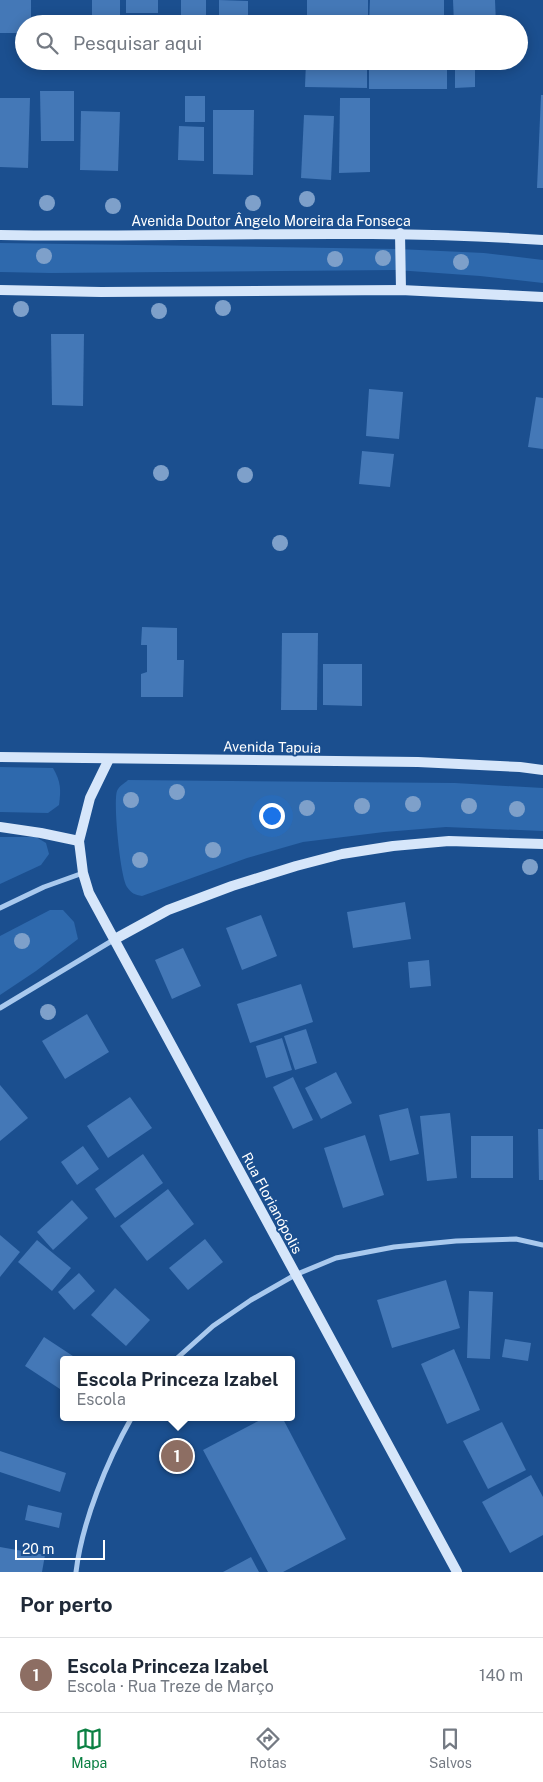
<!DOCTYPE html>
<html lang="pt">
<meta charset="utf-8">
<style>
:root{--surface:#fff;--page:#f2f2f3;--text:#1f2937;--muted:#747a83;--line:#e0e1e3;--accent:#0b8043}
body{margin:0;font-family:"Public Sans",sans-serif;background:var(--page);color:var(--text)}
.scale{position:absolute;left:15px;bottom:12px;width:90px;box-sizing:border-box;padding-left:5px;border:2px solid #fff;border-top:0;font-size:14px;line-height:18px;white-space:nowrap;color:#fff;-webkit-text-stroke:4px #1b4f8f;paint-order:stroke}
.you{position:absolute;left:271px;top:815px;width:18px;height:18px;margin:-12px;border:4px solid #fff;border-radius:50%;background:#1a73e8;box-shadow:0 0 0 8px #1a73e833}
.badge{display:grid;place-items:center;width:32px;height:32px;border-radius:50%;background:var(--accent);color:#fff;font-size:16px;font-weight:700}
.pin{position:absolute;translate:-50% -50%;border:2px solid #fff;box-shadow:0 1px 5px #0006}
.popup{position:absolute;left:60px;top:1356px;width:235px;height:65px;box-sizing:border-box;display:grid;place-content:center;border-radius:5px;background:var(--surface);filter:drop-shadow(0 1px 4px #0005);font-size:16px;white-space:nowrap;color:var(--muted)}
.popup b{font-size:19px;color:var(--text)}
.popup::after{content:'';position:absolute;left:50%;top:100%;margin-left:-10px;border:10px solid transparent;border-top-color:var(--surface)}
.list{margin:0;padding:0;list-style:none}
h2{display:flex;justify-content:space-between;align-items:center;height:65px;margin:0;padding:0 20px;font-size:21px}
h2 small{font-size:16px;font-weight:400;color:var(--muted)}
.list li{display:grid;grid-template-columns:32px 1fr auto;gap:15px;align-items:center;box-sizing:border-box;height:75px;padding:0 20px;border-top:1px solid var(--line)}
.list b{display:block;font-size:19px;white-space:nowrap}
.list p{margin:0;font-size:16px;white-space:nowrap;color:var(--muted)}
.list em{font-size:16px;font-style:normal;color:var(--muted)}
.icon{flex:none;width:28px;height:28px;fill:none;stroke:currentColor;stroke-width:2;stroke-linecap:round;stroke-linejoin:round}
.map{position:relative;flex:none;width:543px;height:1572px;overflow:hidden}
.search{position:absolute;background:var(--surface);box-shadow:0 2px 12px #0003;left:15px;right:15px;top:15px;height:55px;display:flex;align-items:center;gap:12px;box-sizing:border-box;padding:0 18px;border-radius:28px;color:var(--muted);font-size:19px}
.sheet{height:140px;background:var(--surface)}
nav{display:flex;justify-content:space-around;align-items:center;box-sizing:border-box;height:70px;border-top:1px solid var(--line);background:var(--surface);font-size:14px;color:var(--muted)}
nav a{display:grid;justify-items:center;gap:2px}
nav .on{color:var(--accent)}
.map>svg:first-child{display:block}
.green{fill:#2e69ad}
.building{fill:#4478b7}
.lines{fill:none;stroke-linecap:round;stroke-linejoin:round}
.street{stroke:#a9c9ee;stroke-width:5}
.secondary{stroke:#d6e6fa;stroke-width:10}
.tree{fill:#7ea0ca}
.labels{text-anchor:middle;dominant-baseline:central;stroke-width:4;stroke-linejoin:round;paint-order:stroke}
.street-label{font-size:14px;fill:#fff;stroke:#1b4f8f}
</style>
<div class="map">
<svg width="543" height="1572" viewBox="0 0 543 1572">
<rect width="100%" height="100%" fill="#1b4f8f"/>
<g class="green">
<polygon points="0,243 398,249 484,253 543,260 543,283 480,276 396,270 51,273 0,272"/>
<path d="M0,767L53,768C61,782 61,789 59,805L48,813L0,812Z"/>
<path d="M128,780L455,783L543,788V831L446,827L384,832L303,842L247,858L142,896C135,895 131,893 127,887C120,877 113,801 117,791C119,786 125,783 128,780Z"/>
<polygon points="0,837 36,837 46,843 49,854 41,865 0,884"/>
<polygon points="50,910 63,910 74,922 78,939 36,971 0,995 0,936"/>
</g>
<g class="building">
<polygon points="0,0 31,0 31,24 24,24 24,33 0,33"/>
<rect x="92" y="0" width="28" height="24"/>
<rect x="126" y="0" width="32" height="13"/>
<rect x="181" y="0" width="25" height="22"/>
<polygon points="219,0 248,1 248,24 219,24"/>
<rect x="307" y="0" width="61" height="24"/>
<polygon points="370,0 444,0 444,24 369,24"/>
<polygon points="453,0 495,0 496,24 454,24"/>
<polygon points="306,61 367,61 367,88 305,87"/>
<rect x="369" y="61" width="78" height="28"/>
<polygon points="455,61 497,61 497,68 475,69 475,87 455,88"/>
<polygon points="40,91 74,91 74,141 41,141"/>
<polygon points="541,95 543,95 543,188 537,188"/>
<rect x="185" y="96" width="20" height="26"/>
<polygon points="0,98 30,98 28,168 0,167"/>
<polygon points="340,98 370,98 370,172 339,173"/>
<polygon points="213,110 254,110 253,175 213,174"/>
<polygon points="81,111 120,112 118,171 80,170"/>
<polygon points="304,115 334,116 331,180 301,178"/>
<polygon points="179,126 204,127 204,161 178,160"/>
<polygon points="51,334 84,334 83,406 52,405"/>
<polygon points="369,389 403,392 399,439 366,436"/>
<polygon points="536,397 543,398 543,449 528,447"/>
<polygon points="362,451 394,454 390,487 359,484"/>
<polygon points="142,627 177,628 177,660 184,660 183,697 141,697 141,674 147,672 147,645 141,645"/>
<polygon points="282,633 318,633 317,710 281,710"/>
<polygon points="323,664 362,664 362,706 323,705"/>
<polygon points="405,902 411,939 353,948 347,912"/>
<polygon points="261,915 277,956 242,970 226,928"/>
<polygon points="183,948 201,986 172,999 155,960"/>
<polygon points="429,960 431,986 410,988 408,962"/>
<polygon points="301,984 313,1022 250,1043 237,1004"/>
<polygon points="87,1014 109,1052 65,1079 42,1041"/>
<polygon points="306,1029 317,1063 295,1070 284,1036"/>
<polygon points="282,1038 292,1070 266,1078 256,1046"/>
<polygon points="336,1072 352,1103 321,1119 305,1088"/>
<polygon points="293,1077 313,1120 293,1129 273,1087"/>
<polygon points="0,1085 28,1118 0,1141"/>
<polygon points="130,1097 152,1128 108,1158 87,1126"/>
<polygon points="408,1108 419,1154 390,1161 379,1115"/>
<polygon points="450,1113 457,1178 427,1181 420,1116"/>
<polygon points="538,1129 543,1129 543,1180 539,1180"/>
<polygon points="365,1135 384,1195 343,1208 324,1148"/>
<rect x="471" y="1136" width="42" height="42"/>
<polygon points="83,1146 99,1169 77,1185 61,1162"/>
<polygon points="143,1154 163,1183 115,1218 95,1189"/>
<polygon points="168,1189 194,1224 147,1261 120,1226"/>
<polygon points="72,1200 88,1218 53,1250 37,1232"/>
<polygon points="0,1235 20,1252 0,1277"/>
<polygon points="205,1239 223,1262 188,1290 169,1268"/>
<polygon points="37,1240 71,1268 52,1291 18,1262"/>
<polygon points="79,1273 95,1291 74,1310 58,1292"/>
<polygon points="446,1280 460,1328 392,1348 377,1300"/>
<polygon points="115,1288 150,1320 126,1346 91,1315"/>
<polygon points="469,1291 493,1292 490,1359 467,1358"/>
<polygon points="44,1337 79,1360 63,1360 63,1391 25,1366"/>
<polygon points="505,1339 531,1343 528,1361 502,1357"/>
<polygon points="454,1349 480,1410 447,1424 421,1364"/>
<polygon points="266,1417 282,1417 346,1539 283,1572 268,1572 203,1450"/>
<polygon points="502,1422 526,1470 488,1489 463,1441"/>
<polygon points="0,1451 66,1473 60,1492 0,1472"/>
<polygon points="531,1475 543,1497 543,1535 510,1553 482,1502"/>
<polygon points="28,1505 62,1513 59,1528 25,1520"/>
<polygon points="0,1547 45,1555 42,1572 0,1572"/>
<polygon points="251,1557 259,1572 223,1572"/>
</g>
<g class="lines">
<g class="street">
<polyline points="0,908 44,887 83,873"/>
<polyline points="0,1008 115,939"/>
<polyline points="175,1360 213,1326 251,1300 295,1275 336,1258 394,1247 456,1241 516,1239 543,1245"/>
<path d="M76,1572C82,1522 107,1461 132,1417"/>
</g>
<g class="secondary">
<polyline points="400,233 401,290"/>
<path d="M0,235C181,238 362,228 543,240"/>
<polyline points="0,290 101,292 401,290 543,297"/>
<polyline points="0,757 418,762 520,767 543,770"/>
<polyline points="109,759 90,798 79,841 83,873 89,893 457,1572"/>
<polyline points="0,827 41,833 79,841"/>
<polyline points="115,939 168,910 232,886 296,866 342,854 393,846 449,841 543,844"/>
</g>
</g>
<g class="tree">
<circle cx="307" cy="199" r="8"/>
<circle cx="47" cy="203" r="8"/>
<circle cx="253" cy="203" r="8"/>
<circle cx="113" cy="206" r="8"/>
<circle cx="44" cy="256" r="8"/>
<circle cx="383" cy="258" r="8"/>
<circle cx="335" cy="259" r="8"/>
<circle cx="461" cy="262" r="8"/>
<circle cx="223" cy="308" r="8"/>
<circle cx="21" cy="309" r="8"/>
<circle cx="159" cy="311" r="8"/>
<circle cx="161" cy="473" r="8"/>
<circle cx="245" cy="475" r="8"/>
<circle cx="280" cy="543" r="8"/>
<circle cx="177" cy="792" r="8"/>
<circle cx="131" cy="800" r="8"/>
<circle cx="413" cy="804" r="8"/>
<circle cx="362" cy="806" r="8"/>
<circle cx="469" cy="806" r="8"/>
<circle cx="307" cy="808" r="8"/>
<circle cx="517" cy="809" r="8"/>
<circle cx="213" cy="850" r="8"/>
<circle cx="140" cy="860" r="8"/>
<circle cx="530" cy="867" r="8"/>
<circle cx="22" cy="941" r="8"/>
<circle cx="48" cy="1012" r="8"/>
</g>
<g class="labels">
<g class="street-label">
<text x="271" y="221">Avenida Doutor Ângelo Moreira da Fonseca</text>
<text transform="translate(272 747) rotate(1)">Avenida Tapuia</text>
<text transform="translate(272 1203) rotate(62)">Rua Florianópolis</text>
</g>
</g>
</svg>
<div class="scale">20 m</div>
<div class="you"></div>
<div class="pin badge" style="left:177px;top:1456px;background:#8d6e63">1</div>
<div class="popup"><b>Escola Princeza Izabel</b>Escola</div>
<div class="search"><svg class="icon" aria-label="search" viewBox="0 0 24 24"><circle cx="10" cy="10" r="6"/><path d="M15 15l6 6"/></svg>Pesquisar aqui</div>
</div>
<section class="sheet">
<h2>Por perto<small></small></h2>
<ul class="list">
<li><span class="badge" style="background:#8d6e63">1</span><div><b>Escola Princeza Izabel</b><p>Escola · Rua Treze de Março</p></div><em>140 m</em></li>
</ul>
</section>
<nav>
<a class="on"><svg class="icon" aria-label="map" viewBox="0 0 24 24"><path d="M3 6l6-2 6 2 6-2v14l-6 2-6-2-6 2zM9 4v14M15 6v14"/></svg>Mapa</a>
<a><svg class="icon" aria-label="directions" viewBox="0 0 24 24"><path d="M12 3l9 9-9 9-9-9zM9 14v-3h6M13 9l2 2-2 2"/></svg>Rotas</a>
<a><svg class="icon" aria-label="saved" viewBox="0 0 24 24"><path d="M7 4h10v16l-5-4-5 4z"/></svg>Salvos</a>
</nav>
